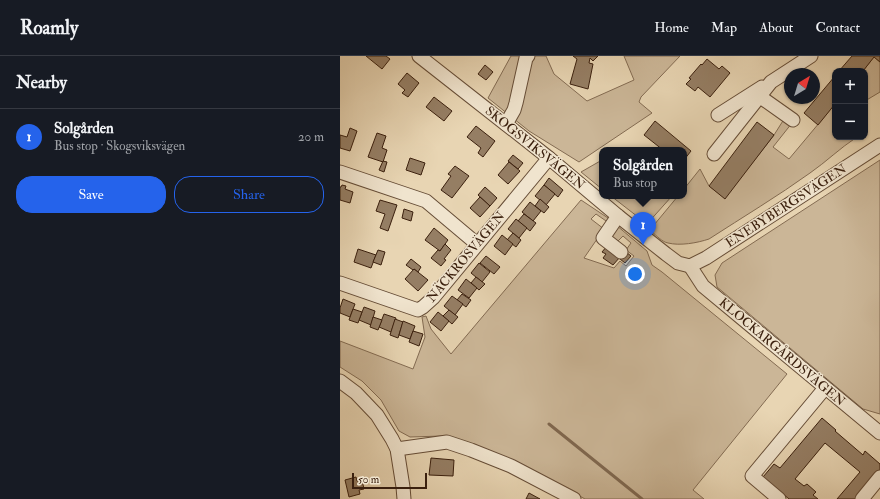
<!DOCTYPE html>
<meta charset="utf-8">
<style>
:root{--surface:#171b24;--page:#20242c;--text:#f1f3f6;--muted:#9ea1a6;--line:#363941;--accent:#2563eb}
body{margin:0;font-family:"IM FELL Double Pica",serif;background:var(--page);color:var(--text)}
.controls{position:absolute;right:12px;top:12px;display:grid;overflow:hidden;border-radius:8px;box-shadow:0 1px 3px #0004}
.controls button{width:36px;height:36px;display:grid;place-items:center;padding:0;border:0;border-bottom:1px solid var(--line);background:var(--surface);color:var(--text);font:20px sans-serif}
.compass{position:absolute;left:444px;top:12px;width:36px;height:36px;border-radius:50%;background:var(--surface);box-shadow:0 1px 3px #0004;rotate:38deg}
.scale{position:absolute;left:12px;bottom:10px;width:75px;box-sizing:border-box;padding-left:4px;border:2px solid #3b200e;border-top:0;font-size:11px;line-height:14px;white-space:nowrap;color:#3b200e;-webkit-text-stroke:3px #f0e4ce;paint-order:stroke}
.you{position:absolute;left:295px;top:218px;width:14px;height:14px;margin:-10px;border:3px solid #fff;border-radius:50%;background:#1a73e8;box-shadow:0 0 0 6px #1a73e833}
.badge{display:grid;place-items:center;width:26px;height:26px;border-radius:50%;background:var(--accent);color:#fff;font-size:13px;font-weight:700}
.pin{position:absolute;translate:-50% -33px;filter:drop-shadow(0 1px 2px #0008)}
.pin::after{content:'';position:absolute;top:21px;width:14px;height:12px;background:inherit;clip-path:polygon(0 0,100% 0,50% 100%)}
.popup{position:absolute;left:259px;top:91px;width:88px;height:52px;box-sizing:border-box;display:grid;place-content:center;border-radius:8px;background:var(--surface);filter:drop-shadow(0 1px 3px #0005);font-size:13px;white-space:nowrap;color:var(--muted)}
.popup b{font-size:15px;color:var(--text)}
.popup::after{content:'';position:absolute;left:50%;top:100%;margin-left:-8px;border:8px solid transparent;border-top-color:var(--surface)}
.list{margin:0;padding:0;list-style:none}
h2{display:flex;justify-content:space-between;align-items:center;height:52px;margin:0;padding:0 16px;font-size:17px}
h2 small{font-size:13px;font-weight:400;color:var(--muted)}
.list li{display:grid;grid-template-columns:26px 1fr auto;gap:12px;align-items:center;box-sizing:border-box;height:56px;padding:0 16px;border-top:1px solid var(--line)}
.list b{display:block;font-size:15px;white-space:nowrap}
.list p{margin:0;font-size:13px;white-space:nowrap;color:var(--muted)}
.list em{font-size:13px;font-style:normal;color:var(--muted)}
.actions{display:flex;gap:8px;padding:12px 16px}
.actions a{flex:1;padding:9px 0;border:1px solid var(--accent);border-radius:16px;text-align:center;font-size:14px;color:var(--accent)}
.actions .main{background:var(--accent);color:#fff}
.map{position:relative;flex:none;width:540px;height:443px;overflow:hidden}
header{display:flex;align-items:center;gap:24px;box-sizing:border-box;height:56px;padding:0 20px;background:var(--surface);border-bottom:1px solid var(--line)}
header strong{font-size:19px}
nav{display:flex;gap:22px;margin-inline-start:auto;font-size:14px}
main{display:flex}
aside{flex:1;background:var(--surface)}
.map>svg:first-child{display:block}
.green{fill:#cbb697;stroke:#836b52}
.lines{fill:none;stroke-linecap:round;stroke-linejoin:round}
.stream{stroke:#7f674f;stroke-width:3}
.building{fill:#957e64;stroke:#3b200e}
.minor-casing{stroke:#664d37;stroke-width:15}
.minor{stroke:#f0e4ce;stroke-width:13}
.labels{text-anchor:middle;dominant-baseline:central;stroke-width:3;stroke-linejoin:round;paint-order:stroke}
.street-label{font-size:13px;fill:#3b200e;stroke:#f0e4ce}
</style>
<header>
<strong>Roamly</strong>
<nav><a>Home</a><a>Map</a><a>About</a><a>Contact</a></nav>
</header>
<main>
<aside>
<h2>Nearby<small></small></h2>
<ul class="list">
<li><span class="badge">1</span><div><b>Solgården</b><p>Bus stop · Skogsviksvägen</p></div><em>20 m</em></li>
</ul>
<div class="actions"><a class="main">Save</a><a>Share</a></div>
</aside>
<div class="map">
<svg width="540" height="443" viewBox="0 0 540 443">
<rect width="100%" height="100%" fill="#e8d5b3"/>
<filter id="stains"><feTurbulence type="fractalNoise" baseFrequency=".005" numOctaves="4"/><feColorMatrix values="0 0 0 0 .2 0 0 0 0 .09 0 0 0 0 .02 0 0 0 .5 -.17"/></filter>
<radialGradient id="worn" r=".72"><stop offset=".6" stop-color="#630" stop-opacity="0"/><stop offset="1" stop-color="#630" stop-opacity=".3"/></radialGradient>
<g class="green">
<polygon points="171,0 206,0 214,18 247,45 294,24 284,0 340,0 301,41 299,46 312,57 239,106 189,75 148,42"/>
<polygon points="534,1 540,6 540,36 525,45 525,15 523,15"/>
<path d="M495,48V81H517C500,92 486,106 470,117C438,140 403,161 369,183C357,187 340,190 328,187C322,186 316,179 312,176L314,169L338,140H344V133L360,113L369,130L385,142L434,79L446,60L452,67L433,91L449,103Z"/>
<polygon points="262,104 262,133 241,116"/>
<polygon points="540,104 540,358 523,353 377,231 375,219 382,207"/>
<polygon points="271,140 332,140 307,168"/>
<polygon points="241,144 271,164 269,167 256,158 251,163 264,173 244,202 274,212 280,205 286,210 294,200 286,194 291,187 283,180 277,186 269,179 276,169 307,195 312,209 322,216 447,318 353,434 364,443 245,443 191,413 128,387 102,380 70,381 59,375 41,344 22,325 0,311 0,285 73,313 85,281 82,261 86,260 91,273 111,298"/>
</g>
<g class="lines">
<polyline class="stream" points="209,368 302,443"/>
</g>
<g class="building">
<polygon points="26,0 46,0 50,3 42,13"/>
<polygon points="233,0 258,0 253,5 250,2 249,7 253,8 248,33 230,28 237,3"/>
<polygon points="512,0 540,0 540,6 534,1 523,15 499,15"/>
<polygon points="367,3 379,13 382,10 390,17 370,41 358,31 355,35 346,28 351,23 349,22 361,8 362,9"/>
<polygon points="145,9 153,16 146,24 138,18"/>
<polygon points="67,17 79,27 68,41 62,37 65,34 58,28"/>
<polygon points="495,20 495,48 478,69 464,57"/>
<polygon points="94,41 112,55 104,65 86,51"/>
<polygon points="315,65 351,95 344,104 344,94 323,94 304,79"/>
<polygon points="417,66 434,79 385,143 369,130"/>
<polygon points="136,70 155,85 143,101 138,97 141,92 127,81"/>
<polygon points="10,72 17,75 10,95 0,92 0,79 7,81"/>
<polygon points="37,77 46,80 42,92 47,94 43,106 28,101"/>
<polygon points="173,99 183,107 178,113 168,105"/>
<polygon points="70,102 85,107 81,119 66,114"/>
<polygon points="43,105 47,106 44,116 39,114"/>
<polygon points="169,106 180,115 168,128 158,119"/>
<polygon points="115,110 129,120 112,142 101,134 111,120 108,118"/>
<polygon points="209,122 223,134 218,141 204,129"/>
<polygon points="2,129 6,130 5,133 13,136 10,147 0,144 0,131 1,131"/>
<polygon points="204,129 215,138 206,149 195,140"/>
<polygon points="145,131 157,142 150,150 138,139"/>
<polygon points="140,141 150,150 140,161 130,152"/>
<polygon points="200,143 209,151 204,157 195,150"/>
<polygon points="40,144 57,149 48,175 40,172 45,158 36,155"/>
<polygon points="190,146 201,155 193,165 182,156"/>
<polygon points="64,153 73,156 71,165 62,162"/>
<polygon points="184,158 196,167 190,175 178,165"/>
<polygon points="176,163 187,172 179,182 168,173"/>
<polygon points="94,172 108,184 100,195 85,184"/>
<polygon points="173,177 181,184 176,191 167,184"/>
<polygon points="162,179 173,188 165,199 154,190"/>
<polygon points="105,188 111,194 104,203 106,204 101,210 91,202 98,194 100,195"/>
<polygon points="267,190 280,201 273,209 263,202 266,198 262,196"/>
<polygon points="18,193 36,199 31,212 14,206"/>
<polygon points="38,194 45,196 41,209 33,206"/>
<polygon points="286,196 291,200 285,207 280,203"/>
<polygon points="146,200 160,211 154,218 140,207"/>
<polygon points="71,203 81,211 78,216 74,213 73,214 66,209"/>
<polygon points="139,207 150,216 142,226 131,217"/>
<polygon points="74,213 88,224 78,235 65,223"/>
<polygon points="136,221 145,228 139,234 131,227"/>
<polygon points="126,223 137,232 129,242 118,234"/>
<polygon points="122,238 131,244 126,251 117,244"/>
<polygon points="112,240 123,248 115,259 104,250"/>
<polygon points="3,243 15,248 10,261 0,257 0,252"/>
<polygon points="24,251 35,255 31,269 19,264"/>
<polygon points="13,253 22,256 18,267 9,264"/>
<polygon points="109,254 118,261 112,268 103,260"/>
<polygon points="98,256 109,265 101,275 90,266"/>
<polygon points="44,258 56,262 51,276 39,271"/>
<polygon points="33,261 42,264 38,274 30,271"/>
<polygon points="55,263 63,266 58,282 50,279"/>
<polygon points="63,265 75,270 70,283 59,279"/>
<polygon points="73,275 83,278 79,290 69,286"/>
<polygon points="482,362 496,374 495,375 523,399 525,395 540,408 540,418 518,443 497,443 520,416 485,387 455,423 464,430 467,428 476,436 473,439 478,443 449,443 423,421 434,408 440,412"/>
<polygon points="91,402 114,404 113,420 89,419"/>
<polygon points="16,421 17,425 22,424 24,433 19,434 20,438 9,441 5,424"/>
<polygon points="189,437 200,443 186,443"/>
</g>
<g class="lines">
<defs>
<g id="minor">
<polyline points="79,0 209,102 278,160 326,198 338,207 350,210"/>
<polyline points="419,40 453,64"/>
<polyline points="378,59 422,31"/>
<polyline points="166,68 174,54 176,47 186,2 188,0"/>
<polyline points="374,98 431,26 471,0"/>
<polyline points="0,116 86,145 137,188"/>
<polyline points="278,160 263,182 281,196"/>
<polyline points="350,210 363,230 540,377"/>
<polyline points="350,210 366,202 540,89"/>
<polyline points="0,227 78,254 83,251 93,242 209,102"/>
<polyline points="0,325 16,337 37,359 52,383 57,393 63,431 64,443"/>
<polyline points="57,393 107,386 131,394 171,410 234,443"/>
<polyline points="439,443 412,420 485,332"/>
<polyline points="522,443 540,421"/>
</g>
</defs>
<use href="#minor" class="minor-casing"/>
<use href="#minor" class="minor"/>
</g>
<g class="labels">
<g class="street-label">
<text transform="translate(195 92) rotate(39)">SKOGSVIKSVÄGEN</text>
<text transform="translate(446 150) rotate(-33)">ENEBYBERGSVÄGEN</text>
<text transform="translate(126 201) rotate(-50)">NÄCKROSVÄGEN</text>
<text transform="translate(442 296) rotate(40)">KLOCKARGÅRDSVÄGEN</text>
</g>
</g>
<rect width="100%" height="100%" filter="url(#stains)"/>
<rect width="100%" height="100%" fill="url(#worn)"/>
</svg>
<div class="controls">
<button>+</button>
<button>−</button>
</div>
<svg class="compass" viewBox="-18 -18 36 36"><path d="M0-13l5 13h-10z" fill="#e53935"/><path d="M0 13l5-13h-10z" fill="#9ea1a6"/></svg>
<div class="scale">50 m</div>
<div class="you"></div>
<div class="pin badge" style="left:303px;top:189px">1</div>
<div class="popup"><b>Solgården</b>Bus stop</div>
</div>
</main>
